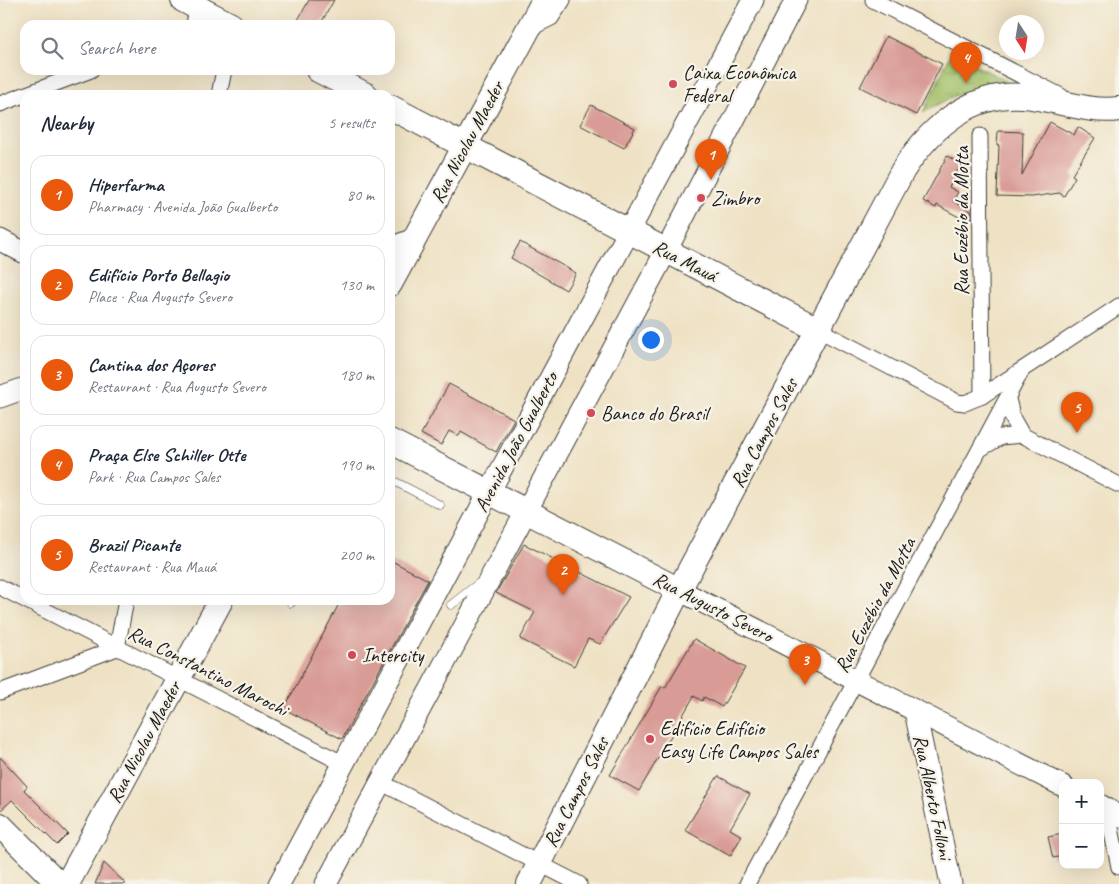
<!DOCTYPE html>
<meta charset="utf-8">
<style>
:root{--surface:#fff;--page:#f6f6f7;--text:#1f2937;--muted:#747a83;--line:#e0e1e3;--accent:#ea580c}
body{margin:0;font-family:Caveat,sans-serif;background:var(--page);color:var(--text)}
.controls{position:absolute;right:15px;bottom:15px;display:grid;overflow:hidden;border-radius:10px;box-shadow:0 5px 20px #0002}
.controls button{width:45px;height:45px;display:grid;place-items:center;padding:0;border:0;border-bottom:1px solid var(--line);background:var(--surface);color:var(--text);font:25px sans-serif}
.compass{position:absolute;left:999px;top:15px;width:45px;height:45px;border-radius:50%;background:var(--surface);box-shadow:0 5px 20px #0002;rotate:168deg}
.you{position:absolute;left:650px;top:339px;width:18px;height:18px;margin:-12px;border:4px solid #fff;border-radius:50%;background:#1a73e8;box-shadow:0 0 0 8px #1a73e833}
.badge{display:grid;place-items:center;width:32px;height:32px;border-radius:50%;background:var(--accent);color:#fff;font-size:16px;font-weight:700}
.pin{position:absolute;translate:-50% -41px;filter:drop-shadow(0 1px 2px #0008)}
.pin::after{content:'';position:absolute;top:26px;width:18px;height:15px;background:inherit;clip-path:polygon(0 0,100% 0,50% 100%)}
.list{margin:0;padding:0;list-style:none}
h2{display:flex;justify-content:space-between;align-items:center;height:65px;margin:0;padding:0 20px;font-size:21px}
h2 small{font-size:16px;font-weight:400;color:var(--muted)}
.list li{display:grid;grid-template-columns:32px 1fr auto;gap:15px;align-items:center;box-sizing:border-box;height:80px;margin:0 10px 10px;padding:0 10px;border:1px solid var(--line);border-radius:15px}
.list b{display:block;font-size:19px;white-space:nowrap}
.list p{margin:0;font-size:16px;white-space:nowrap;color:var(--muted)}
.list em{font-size:16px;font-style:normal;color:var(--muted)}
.icon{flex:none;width:28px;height:28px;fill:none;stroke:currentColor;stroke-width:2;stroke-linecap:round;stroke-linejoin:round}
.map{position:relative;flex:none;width:1119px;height:884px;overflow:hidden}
.search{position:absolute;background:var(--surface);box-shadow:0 5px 20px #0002;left:20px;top:20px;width:375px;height:55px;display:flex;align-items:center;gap:12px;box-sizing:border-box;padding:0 18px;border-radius:15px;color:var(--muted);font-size:19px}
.panel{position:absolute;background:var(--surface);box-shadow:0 5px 20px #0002;left:20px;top:90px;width:375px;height:515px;border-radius:15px}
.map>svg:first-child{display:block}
.park{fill:url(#park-tufts);stroke:#5f6e42}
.building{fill:#d99b96}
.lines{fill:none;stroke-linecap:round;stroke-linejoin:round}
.lane-casing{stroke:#3c3a35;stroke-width:9}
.street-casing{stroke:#3c3a35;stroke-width:17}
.secondary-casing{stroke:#3c3a35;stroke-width:23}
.primary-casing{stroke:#3c3a35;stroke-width:26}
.lane{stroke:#fff;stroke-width:8}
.street{stroke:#fff;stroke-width:15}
.secondary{stroke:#fff;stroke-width:21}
.primary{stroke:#fff;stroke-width:24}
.poi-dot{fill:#d1495b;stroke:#f7f3e8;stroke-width:2}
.labels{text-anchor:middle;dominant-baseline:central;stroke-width:4.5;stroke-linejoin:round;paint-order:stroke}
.poi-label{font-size:20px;fill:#1c1c1c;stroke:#f7f3e8;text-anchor:start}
.street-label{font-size:20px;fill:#1c1c1c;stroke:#f7f3e8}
</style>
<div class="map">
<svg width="1119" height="884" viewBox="0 0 1119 884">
<defs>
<pattern id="park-tufts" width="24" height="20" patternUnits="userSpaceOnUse" patternTransform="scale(1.25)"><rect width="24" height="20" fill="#a2bf67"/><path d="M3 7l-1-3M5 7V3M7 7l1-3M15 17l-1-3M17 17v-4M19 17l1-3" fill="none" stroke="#839a54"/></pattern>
</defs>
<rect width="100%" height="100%" fill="#f7f3e8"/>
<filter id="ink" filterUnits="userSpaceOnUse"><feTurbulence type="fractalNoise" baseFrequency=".02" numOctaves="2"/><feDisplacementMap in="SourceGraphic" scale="10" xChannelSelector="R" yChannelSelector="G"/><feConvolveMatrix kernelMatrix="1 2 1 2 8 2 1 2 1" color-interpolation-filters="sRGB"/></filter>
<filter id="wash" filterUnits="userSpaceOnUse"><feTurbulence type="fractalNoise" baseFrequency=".0096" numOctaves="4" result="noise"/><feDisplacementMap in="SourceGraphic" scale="20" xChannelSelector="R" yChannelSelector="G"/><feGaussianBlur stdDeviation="1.12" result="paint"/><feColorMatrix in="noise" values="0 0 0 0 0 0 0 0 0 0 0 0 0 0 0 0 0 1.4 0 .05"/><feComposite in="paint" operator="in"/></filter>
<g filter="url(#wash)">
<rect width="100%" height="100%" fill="#efe2c4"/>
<path class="park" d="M951,53L1007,81C973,87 952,95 923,113Z"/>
<g id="blocks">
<g class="building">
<polygon points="309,0 334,0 320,25 306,25 298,20"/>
<polygon points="886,36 942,64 916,115 860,87"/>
<polygon points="591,105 635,128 624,148 580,125"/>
<polygon points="1050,122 1074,135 1078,127 1095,138 1072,175 1075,177 1064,196 1059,193 1032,197 997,196 999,145 997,145 998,131 1023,132 1022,175"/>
<polygon points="947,156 961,164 949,187 958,192 953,201 971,211 971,217 968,222 937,205 936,208 923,201"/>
<polygon points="520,242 576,273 566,290 511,258"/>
<polygon points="449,384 514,419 496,452 461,432 459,436 449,431 441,445 421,434"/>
<polygon points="524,544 629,597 600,644 588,639 574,666 520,639 535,612 496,593"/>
<polygon points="390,560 428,580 342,739 284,709 341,600 390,600"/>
<polygon points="694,639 745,668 722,707 704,697 702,701 694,696 639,791 610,775 662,686 665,688"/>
<polygon points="0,757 27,786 24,790 68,834 57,845 12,800 0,811"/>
<polygon points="718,776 750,794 730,829 742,836 730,856 685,830"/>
<polygon points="1063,834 1063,856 1053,858 1048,837"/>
<polygon points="104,863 126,884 95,884"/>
</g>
</g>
</g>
<g filter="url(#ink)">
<use href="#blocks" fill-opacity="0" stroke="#3c3a35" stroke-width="1"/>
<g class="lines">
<defs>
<g id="lane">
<polyline points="390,479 440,505"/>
<polyline points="291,603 292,600"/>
<polyline points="451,605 479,583"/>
</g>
<g id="street">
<polyline points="873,0 1061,96"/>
<polyline points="194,25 197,7 200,1"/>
<polyline points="529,29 551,18 563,0"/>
<polyline points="219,95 224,70"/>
<polyline points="0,104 91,70"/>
<polyline points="980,136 982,396"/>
<polyline points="819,330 957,402 965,403 982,396 1119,306"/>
<polyline points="1008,399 1013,419 1022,435 1119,485"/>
<polyline points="982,448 1001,437 1022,435"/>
<polyline points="0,587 344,764"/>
<polyline points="117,648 126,600"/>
<polyline points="0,692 117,648"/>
<polyline points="380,782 579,884"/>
<polyline points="1107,809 1119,867"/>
<polyline points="747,884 1022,370"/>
</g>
<g id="secondary">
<polyline points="0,240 25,253"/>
<polyline points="390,248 414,239"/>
<polyline points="0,397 25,388"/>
<polyline points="679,590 1063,786"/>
<polyline points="915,711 951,884"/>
<polyline points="1100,805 1119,816"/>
<polyline points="279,884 753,0"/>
<polyline points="326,884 666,251 796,0"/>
</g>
<g id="primary">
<polyline points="183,0 231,25"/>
<polyline points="318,70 366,95"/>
<polyline points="390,107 819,330"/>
<polyline points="390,284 544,0"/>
<polyline points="390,441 679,590"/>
<polyline points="0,825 59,884"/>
<polyline points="67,884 221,600"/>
<path d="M529,884L679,590L903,170C932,125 976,88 1032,97C1061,101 1090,113 1119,109"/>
</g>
</defs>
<use href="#lane" class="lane-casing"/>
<use href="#street" class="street-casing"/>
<use href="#secondary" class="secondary-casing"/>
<use href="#primary" class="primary-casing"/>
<use href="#lane" class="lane"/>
<use href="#street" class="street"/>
<use href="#secondary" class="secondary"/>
<use href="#primary" class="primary"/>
</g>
</g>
<g class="poi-dot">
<circle cx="673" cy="84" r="5"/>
<circle cx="701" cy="198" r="5"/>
<circle cx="591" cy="413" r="5"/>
<circle cx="352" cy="655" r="5"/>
<circle cx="650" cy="739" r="5"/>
</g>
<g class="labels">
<g class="poi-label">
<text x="683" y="72">Caixa Econômica<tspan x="683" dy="23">Federal</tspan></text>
<text x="711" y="198">Zimbro</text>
<text x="601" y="413">Banco do Brasil</text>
<text x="362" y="655">Intercity</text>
<text x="660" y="728">Edifício Edifício<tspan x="660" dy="23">Easy Life Campos Sales</tspan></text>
</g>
<g class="street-label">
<text transform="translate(467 142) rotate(-62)">Rua Nicolau Maeder</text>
<text transform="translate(961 221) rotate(-90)">Rua Euzébio da Motta</text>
<text transform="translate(685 261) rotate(27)">Rua Mauá</text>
<text transform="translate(764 433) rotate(-62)">Rua Campos Sales</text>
<text transform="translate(516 442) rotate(-62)">Avenida João Gualberto</text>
<text transform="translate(875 605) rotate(-62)">Rua Euzébio da Motta</text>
<text transform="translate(713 607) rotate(27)">Rua Augusto Severo</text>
<text transform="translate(208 671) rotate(27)">Rua Constantino Marochi</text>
<text transform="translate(144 742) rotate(-62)">Rua Nicolau Maeder</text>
<text transform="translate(576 792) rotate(-63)">Rua Campos Sales</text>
<text transform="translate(933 797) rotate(78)">Rua Alberto Folloni</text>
</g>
</g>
</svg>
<div class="controls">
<button>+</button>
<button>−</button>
</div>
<svg class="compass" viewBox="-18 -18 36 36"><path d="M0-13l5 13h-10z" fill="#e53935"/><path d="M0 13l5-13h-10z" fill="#747a83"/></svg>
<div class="you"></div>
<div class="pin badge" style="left:711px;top:180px">1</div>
<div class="pin badge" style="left:563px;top:595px">2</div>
<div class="pin badge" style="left:805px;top:685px">3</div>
<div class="pin badge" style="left:966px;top:83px">4</div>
<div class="pin badge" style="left:1077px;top:433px">5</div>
<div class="search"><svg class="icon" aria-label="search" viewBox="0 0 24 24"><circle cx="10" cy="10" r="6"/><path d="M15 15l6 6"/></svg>Search here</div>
<section class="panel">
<h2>Nearby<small>5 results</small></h2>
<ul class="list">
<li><span class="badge">1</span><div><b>Hiperfarma</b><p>Pharmacy · Avenida João Gualberto</p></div><em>80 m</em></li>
<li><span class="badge">2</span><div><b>Edifício Porto Bellagio</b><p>Place · Rua Augusto Severo</p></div><em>130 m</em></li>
<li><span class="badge">3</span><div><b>Cantina dos Açores</b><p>Restaurant · Rua Augusto Severo</p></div><em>180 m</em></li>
<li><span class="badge">4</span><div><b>Praça Else Schiller Otte</b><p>Park · Rua Campos Sales</p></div><em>190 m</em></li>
<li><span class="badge">5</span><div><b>Brazil Picante</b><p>Restaurant · Rua Mauá</p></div><em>200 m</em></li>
</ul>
</section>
</div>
